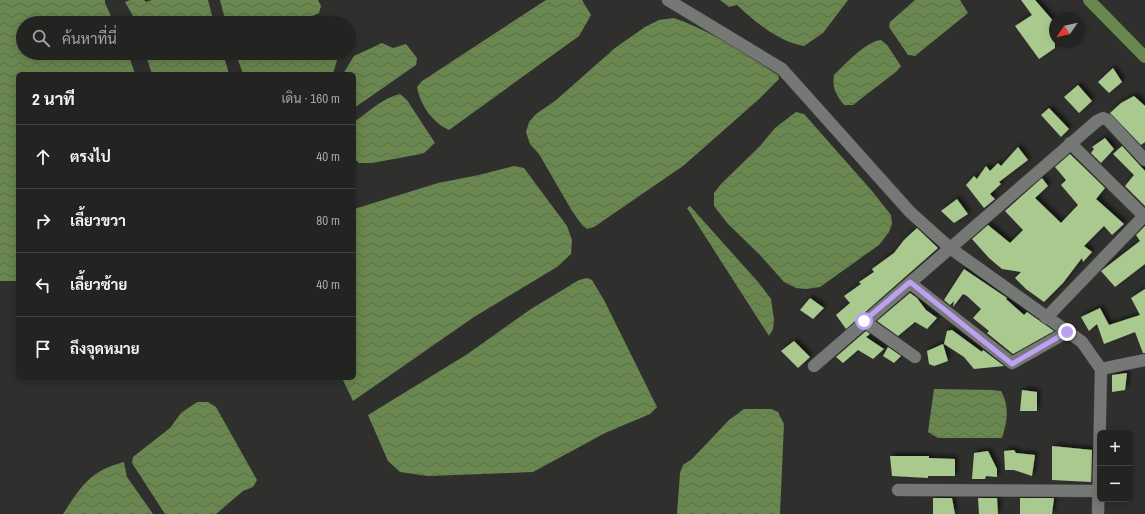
<!DOCTYPE html>
<html lang="th">
<meta charset="utf-8">
<style>
:root{--surface:#232422;--page:#2b2c2a;--text:#f1f3f6;--muted:#a3a4a5;--line:#404140}
body{margin:0;font-family:"Archivo Narrow",Sarabun,sans-serif;background:var(--page);color:var(--text)}
.controls{position:absolute;right:12px;bottom:12px;display:grid;overflow:hidden;border-radius:6px;box-shadow:0 2px 10px #0003}
.controls button{width:36px;height:36px;display:grid;place-items:center;padding:0;border:0;border-bottom:1px solid var(--line);background:var(--surface);color:var(--text);font:20px sans-serif}
.compass{position:absolute;left:1049px;top:12px;width:36px;height:36px;border-radius:50%;background:var(--surface);box-shadow:0 2px 10px #0003;rotate:236deg}
.stop{position:absolute;width:12px;height:12px;margin:-9px;border:3px solid #bca0f2;border-radius:50%;background:#fff}
.stop.end{background:#bca0f2;border-color:#fff;box-shadow:0 1px 4px #0008}
.list{margin:0;padding:0;list-style:none}
h2{display:flex;justify-content:space-between;align-items:center;height:52px;margin:0;padding:0 16px;font-size:17px}
h2 small{font-size:13px;font-weight:400;color:var(--muted)}
.list li{display:grid;grid-template-columns:26px 1fr auto;gap:12px;align-items:center;box-sizing:border-box;height:64px;padding:0 16px;border-top:1px solid var(--line)}
.list b{display:block;font-size:15px;white-space:nowrap}
.list em{font-size:13px;font-style:normal;color:var(--muted)}
.icon{flex:none;width:22px;height:22px;fill:none;stroke:currentColor;stroke-width:2;stroke-linecap:round;stroke-linejoin:round}
.map{position:relative;flex:none;width:1145px;height:514px;overflow:hidden}
.search{position:absolute;background:var(--surface);box-shadow:0 2px 10px #0003;left:16px;top:16px;width:340px;height:44px;display:flex;align-items:center;gap:10px;box-sizing:border-box;padding:0 14px;border-radius:22px;color:var(--muted);font-size:15px}
.panel{position:absolute;background:var(--surface);box-shadow:0 2px 10px #0003;left:16px;top:72px;width:340px;height:308px;border-radius:6px}
.map>svg:first-child{display:block}
.water{fill:url(#water-waves)}
.lines{fill:none;stroke-linecap:round;stroke-linejoin:round}
.canal{stroke:#6a874f;stroke-width:12}
.building{fill:#a9c98e;filter:url(#shadow)}
.minor-casing{stroke:#4b4c4a;stroke-width:13}
.minor{stroke:#767875;stroke-width:12}
.route{stroke:#bca0f2;stroke-width:5}
</style>
<div class="map">
<svg width="1145" height="514" viewBox="0 0 1145 514">
<defs>
<pattern id="water-waves" width="16" height="10" patternUnits="userSpaceOnUse"><rect width="16" height="10" fill="#6a874f"/><path d="M0 5q4-4 8 0t8 0" fill="none" stroke="#5c6e4c"/></pattern>
<filter id="shadow"><feDropShadow dx="3" dy="-3" stdDeviation="2" flood-color="#0009"/></filter>
</defs>
<rect width="100%" height="100%" fill="#2f302e"/>
<g class="water">
<polygon points="0,0 105,0 105,3 114,23 23,23 23,53 128,53 135,74 18,74 18,281 0,281"/>
<polygon points="130,0 144,0 146,2 152,0 208,0 214,23 137,23 125,2"/>
<path d="M220,0H318L321,6L319,13C291,28 257,23 226,23Z"/>
<path d="M546,0H582L591,15L579,36L449,130C433,123 420,105 417,87L422,81Z"/>
<path d="M720,0H848L823,33L804,46C779,42 755,22 737,5L729,7Z"/>
<polygon points="915,0 960,0 968,13 915,56 908,55 889,27 890,22"/>
<path d="M674,18C712,31 745,54 778,75L779,79L758,100L683,166L594,227L587,229L582,225L572,211L539,154L530,144L526,132L529,122L536,114L555,101L615,48L645,27L659,20Z"/>
<path d="M881,40L887,45L901,66L897,71L853,105H844C836,94 832,89 834,75C845,64 867,41 881,40Z"/>
<polygon points="382,43 393,48 406,44 417,58 416,65 354,108 354,74 343,74 354,56"/>
<polygon points="145,53 223,53 229,74 152,74"/>
<polygon points="240,53 339,53 333,74 243,74 237,57"/>
<path d="M400,94L407,100L435,143L424,153L421,154L372,163H359L354,158V122C369,112 382,98 400,94Z"/>
<polygon points="796,112 804,114 872,191 891,215 892,224 889,232 879,245 820,287 806,289 796,288 784,282 759,254 728,224 714,206 714,193 721,184 760,146 775,128"/>
<polygon points="514,166 524,168 567,226 572,240 571,254 557,267 474,317 353,401 342,378 354,378 354,209 438,183 479,175"/>
<polygon points="690,206 759,283 771,299 774,320 773,329 769,336 687,208"/>
<polygon points="587,278 592,280 604,300 657,407 650,414 605,433 533,472 428,476 400,472 388,461 368,415 466,355 531,309 579,280"/>
<path d="M934,389L991,390L1001,391C1010,407 1007,422 1002,438H938L928,432Z"/>
<polygon points="197,402 208,402 216,407 257,480 253,487 243,491 216,514 165,514 132,463 133,457 170,428 181,413"/>
<polygon points="744,409 771,409 778,412 784,424 780,514 677,514 680,473 683,465 692,459 729,420"/>
<path d="M124,462L127,477L153,514H63C82,486 89,471 124,462Z"/>
</g>
<g class="lines">
<polyline class="canal" points="1089,0 1145,57"/>
</g>
<g class="building">
<polygon points="1021,0 1035,0 1055,23 1055,48 1039,59 1015,26 1032,15"/>
<polygon points="1113,68 1122,82 1109,93 1098,82"/>
<polygon points="1078,85 1092,101 1079,113 1064,97"/>
<polygon points="1134,96 1145,106 1145,142 1141,145 1110,113 1121,103"/>
<polygon points="1049,108 1069,129 1061,137 1041,115"/>
<polygon points="1105,138 1114,149 1101,163 1091,153 1094,149 1092,147"/>
<polygon points="1122,146 1145,171 1145,206 1125,186 1134,175 1113,154"/>
<polygon points="1018,147 1028,160 999,182 1001,184 990,194 995,199 984,208 966,185 974,176 977,179 986,166 990,171 998,163 1001,166"/>
<polygon points="1070,154 1105,188 1096,199 1124,224 1112,235 1104,226 1084,246 1092,252 1083,262 1082,258 1063,283 1044,302 1026,289 1015,278 1021,272 1002,269 989,258 972,239 988,225 1010,243 1023,230 1005,211 1042,178 1048,186 1035,198 1061,223 1078,205 1061,185 1066,180 1055,167"/>
<polygon points="957,199 968,214 954,223 941,211"/>
<polygon points="1145,226 1145,264 1115,287 1101,271 1140,241 1136,235"/>
<polygon points="917,228 938,248 846,329 836,315 850,303 844,296 861,284 859,282 874,272 872,269 894,253 904,240"/>
<polygon points="964,269 1007,298 1006,299 1024,315 1027,312 1054,331 1013,354 987,333 989,331 973,318 981,309 967,296 963,294 953,307 954,301 950,305 944,300"/>
<polygon points="1145,289 1145,353 1143,353 1135,332 1104,344 1097,324 1089,331 1081,317 1100,308 1109,325 1140,315 1131,298"/>
<polygon points="910,293 917,298 926,310 937,318 927,329 915,322 898,336 877,321"/>
<polygon points="810,298 824,308 813,319 800,310"/>
<polygon points="952,330 982,352 983,350 1004,366 974,369 964,357 944,344 947,331"/>
<polygon points="866,331 870,334 866,337 884,349 873,359 858,350 843,363 836,357"/>
<polygon points="794,341 810,357 798,368 781,351"/>
<polygon points="943,344 948,361 934,366 929,364 927,351"/>
<polygon points="888,347 901,356 894,363 883,356"/>
<polygon points="1127,373 1125,390 1112,392 1112,375"/>
<polygon points="1022,390 1037,392 1037,411 1020,411"/>
<polygon points="1052,446 1092,450 1091,482 1052,480"/>
<polygon points="1014,450 1016,453 1035,455 1032,476 1014,470 1005,470 1004,451"/>
<polygon points="988,451 997,469 997,477 986,476 985,479 972,479 974,453"/>
<polygon points="890,456 929,456 929,458 955,459 955,476 928,476 928,478 892,476"/>
<polygon points="933,498 952,498 955,514 933,514"/>
<polygon points="978,498 997,498 998,514 979,514"/>
<polygon points="1020,498 1054,498 1052,514 1020,514"/>
</g>
<g class="lines">
<defs>
<g id="minor">
<polyline points="668,0 782,69 910,212 950,248 1082,342 1101,369 1098,514"/>
<polyline points="1070,143 1144,216"/>
<polyline points="910,283 1012,363 1067,332"/>
<polyline points="1046,318 1145,215"/>
<polyline points="864,321 915,357"/>
<polyline points="814,366 1097,121 1103,118 1108,120 1145,160"/>
<polyline points="1101,369 1145,360"/>
<polyline points="898,490 1098,491"/>
</g>
</defs>
<use href="#minor" class="minor-casing"/>
<use href="#minor" class="minor"/>
</g>
<g class="lines">
<polyline class="route" points="864,321 910,282 1012,364 1067,332"/>
</g>
</svg>
<div class="controls">
<button>+</button>
<button>−</button>
</div>
<svg class="compass" viewBox="-18 -18 36 36"><path d="M0-13l5 13h-10z" fill="#e53935"/><path d="M0 13l5-13h-10z" fill="#a3a4a5"/></svg>
<div class="stop" style="left:864px;top:321px"></div>
<div class="stop end" style="left:1067px;top:332px"></div>
<div class="search"><svg class="icon" aria-label="search" viewBox="0 0 24 24"><circle cx="10" cy="10" r="6"/><path d="M15 15l6 6"/></svg>ค้นหาที่นี่</div>
<section class="panel">
<h2>2 นาที<small>เดิน · 160 m</small></h2>
<ul class="list">
<li><svg class="icon" aria-label="ahead" viewBox="0 0 24 24"><path d="M12 20V5M6 11l6-6 6 6"/></svg><div><b>ตรงไป</b></div><em>40 m</em></li>
<li><svg class="icon" aria-label="right" viewBox="0 0 24 24"><path d="M7 20v-9h11M14 6l5 5-5 5"/></svg><div><b>เลี้ยวขวา</b></div><em>80 m</em></li>
<li><svg class="icon" aria-label="left" viewBox="0 0 24 24"><path d="M17 20v-9H6M10 6l-5 5 5 5"/></svg><div><b>เลี้ยวซ้าย</b></div><em>40 m</em></li>
<li><svg class="icon" aria-label="arrive" viewBox="0 0 24 24"><path d="M6 21V4h12l-3 4 3 4H6"/></svg><div><b>ถึงจุดหมาย</b></div></li>
</ul>
</section>
</div>
